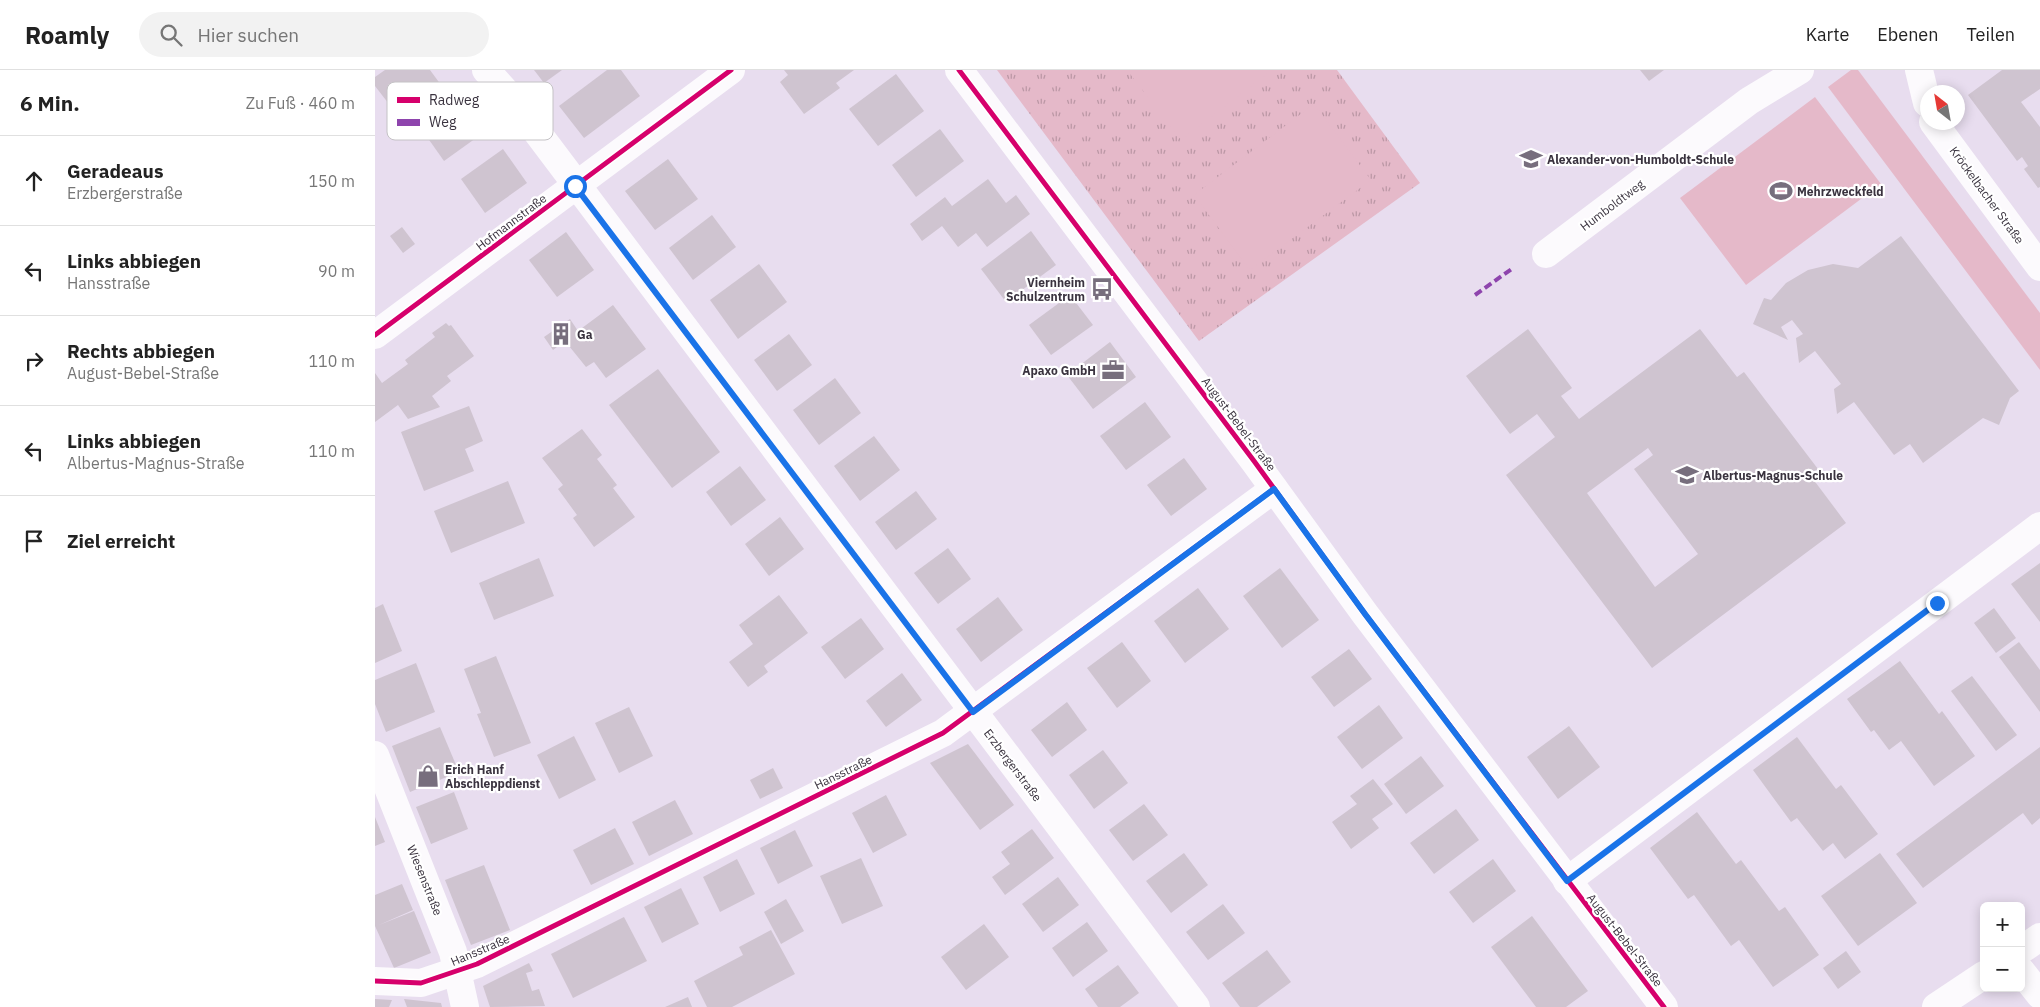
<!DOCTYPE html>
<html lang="de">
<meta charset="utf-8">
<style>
:root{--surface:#fff;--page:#f2f2f2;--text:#222;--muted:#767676;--line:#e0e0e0}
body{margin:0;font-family:"IBM Plex Sans",sans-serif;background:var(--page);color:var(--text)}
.controls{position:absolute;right:15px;bottom:15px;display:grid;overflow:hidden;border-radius:8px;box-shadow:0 2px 12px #0003}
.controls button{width:45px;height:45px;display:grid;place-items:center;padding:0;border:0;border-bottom:1px solid var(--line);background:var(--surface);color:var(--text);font:25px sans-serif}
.compass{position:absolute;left:1545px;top:15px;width:45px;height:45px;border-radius:50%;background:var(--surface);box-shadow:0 2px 12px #0003;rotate:329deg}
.stop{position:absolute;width:15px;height:15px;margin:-11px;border:4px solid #1a73e8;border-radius:50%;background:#fff}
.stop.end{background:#1a73e8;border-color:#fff;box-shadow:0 1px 5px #0008}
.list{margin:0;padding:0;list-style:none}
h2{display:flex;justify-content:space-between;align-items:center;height:65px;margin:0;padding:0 20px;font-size:21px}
h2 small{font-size:16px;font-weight:400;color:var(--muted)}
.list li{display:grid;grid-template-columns:32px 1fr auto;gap:15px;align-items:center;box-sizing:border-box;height:90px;padding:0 20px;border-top:1px solid var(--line)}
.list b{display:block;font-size:19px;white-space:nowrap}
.list p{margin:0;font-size:16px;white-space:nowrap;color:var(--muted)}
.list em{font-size:16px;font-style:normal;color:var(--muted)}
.icon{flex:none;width:28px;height:28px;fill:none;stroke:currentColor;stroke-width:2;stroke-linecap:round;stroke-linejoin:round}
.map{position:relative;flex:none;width:1665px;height:937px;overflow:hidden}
header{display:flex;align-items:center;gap:30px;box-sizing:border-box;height:70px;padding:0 25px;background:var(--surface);border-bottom:1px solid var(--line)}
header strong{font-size:24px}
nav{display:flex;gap:28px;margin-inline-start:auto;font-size:18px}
.search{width:350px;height:45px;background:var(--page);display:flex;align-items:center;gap:12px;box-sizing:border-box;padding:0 18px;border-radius:28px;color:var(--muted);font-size:19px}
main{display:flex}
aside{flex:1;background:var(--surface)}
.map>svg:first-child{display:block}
.grass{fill:url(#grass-tufts)}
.pitch{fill:#e5b9c9}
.building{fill:#cfc4d0;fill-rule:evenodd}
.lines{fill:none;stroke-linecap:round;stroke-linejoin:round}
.minor{stroke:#fcfafd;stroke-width:28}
.quiet{stroke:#8e44ad;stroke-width:4;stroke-dasharray:8 4;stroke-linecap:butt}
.cycleway-casing{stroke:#fff;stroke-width:8}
.cycleway{stroke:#d6006c;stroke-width:5}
.route{stroke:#1a73e8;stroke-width:6}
.labels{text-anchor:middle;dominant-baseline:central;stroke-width:4.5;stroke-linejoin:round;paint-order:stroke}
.poi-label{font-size:12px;font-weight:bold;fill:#3a333f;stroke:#fff;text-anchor:start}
.street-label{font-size:12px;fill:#3a333f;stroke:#fff}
.key{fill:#fff;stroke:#c4c2c5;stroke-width:1}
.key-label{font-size:14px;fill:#3a333f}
</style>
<header>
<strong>Roamly</strong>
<div class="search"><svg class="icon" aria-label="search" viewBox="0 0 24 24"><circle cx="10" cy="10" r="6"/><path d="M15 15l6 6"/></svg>Hier suchen</div>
<nav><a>Karte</a><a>Ebenen</a><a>Teilen</a></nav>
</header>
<main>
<aside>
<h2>6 Min.<small>Zu Fuß · 460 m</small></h2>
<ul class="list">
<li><svg class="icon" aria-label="ahead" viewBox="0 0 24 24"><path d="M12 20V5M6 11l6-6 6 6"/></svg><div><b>Geradeaus</b><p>Erzbergerstraße</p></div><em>150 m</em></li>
<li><svg class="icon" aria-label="left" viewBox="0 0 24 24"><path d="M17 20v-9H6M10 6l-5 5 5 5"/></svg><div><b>Links abbiegen</b><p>Hansstraße</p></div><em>90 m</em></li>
<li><svg class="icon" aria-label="right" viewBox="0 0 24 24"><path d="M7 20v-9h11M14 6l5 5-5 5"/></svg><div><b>Rechts abbiegen</b><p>August-Bebel-Straße</p></div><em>110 m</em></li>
<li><svg class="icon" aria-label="left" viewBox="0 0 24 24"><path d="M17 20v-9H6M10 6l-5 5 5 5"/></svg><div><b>Links abbiegen</b><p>Albertus-Magnus-Straße</p></div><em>110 m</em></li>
<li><svg class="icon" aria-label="arrive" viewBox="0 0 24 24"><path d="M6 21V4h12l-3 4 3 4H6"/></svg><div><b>Ziel erreicht</b></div></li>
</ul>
</aside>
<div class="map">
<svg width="1665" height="937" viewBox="0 0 1665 937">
<defs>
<pattern id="grass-tufts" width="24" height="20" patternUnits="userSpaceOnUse" patternTransform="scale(1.25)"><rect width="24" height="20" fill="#e5b9c9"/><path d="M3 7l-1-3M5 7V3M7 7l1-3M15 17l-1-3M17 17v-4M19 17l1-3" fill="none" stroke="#bb97a5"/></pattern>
</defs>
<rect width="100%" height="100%" fill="#e8ddef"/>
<polygon class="grass" points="622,0 962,0 1045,113 824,271"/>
<g class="pitch">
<polygon points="752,0 897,0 806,70"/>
<polygon points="1476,0 1483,0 1665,243 1665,300 1453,17"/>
<polygon points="1440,27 1506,114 1371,215 1305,128"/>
<polygon points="939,34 996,110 875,200 819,125"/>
</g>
<g class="building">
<polygon points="10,0 55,0 66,15 24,47 0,16 0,7"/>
<polygon points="159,0 187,0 169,13"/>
<polygon points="232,0 246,0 265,26 209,68 184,36"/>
<polygon points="409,0 479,0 461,13 465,18 429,44 405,12 413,5"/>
<polygon points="1265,0 1289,0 1274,11"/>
<polygon points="1627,0 1665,0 1665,19 1646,32 1665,57 1665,117 1663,118 1649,99 1653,96 1647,87 1642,91 1593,25"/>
<polygon points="521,4 549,41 503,76 474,39"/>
<polygon points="84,30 108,63 69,91 45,57"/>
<polygon points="565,59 589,91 541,127 517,95"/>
<polygon points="128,79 152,113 110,143 86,109"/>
<polygon points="293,89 323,129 280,160 250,121"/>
<polygon points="613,109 631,133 641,125 655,144 612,177 601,163 583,177 567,156 547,171 535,154 570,127 577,136"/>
<polygon points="337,145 361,177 318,210 294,178"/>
<polygon points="27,157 40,174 28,183 15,166"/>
<polygon points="656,161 681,195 631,232 606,199"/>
<polygon points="191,162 219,200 182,227 154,190"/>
<polygon points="1526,166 1644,321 1635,328 1624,355 1608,348 1548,393 1535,374 1519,385 1479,332 1462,344 1459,319 1466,314 1440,281 1424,293 1421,268 1428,264 1417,250 1406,257 1413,270 1378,254 1389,228 1396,230 1411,213 1433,200 1458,194 1483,198"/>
<polygon points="384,194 412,232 363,269 335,230"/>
<polygon points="695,225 718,255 676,285 654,255"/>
<polygon points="238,235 271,279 231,308 219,292 211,297 190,271 178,280 169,267 195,249 203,261"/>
<polygon points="71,253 74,256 76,255 99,286 72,306 76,311 57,326 65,337 33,349 23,335 0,352 0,303 7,313 33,294 30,290 60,267 57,263"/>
<path d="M1153,259L1197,318L1186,326L1204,349L1325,259L1362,307L1369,302L1443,399L1435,405L1471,453L1277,598L1131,405L1180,367L1162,344L1135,364L1091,306ZM1273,378L1278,385L1259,399L1323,484L1280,517L1212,423Z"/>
<polygon points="414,264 437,295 402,321 379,290"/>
<polygon points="735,272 761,307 718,339 692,305"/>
<polygon points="283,299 345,382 297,418 234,335"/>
<polygon points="460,308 486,343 444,375 418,340"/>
<polygon points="770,332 796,367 751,400 725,366"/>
<polygon points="94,336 108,371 90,379 99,401 49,421 26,362"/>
<polygon points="207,359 227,385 222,389 242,415 238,418 260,447 219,477 198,448 202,445 183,419 188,415 167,388"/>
<polygon points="499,366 525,400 485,431 459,396"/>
<polygon points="809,388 832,419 796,446 772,415"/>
<polygon points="365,396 391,430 356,456 331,422"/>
<polygon points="133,411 150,453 76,483 59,441"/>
<polygon points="541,421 562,449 521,480 500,452"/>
<polygon points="405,447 429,479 394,506 370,474"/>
<polygon points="573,478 596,509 563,534 539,503"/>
<polygon points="164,488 179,526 119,550 104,513"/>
<polygon points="1665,493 1665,552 1636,514"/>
<polygon points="905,498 944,550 907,578 868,526"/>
<polygon points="823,518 854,559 810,593 779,551"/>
<polygon points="404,525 433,563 389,596 393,602 373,617 354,592 378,574 364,555"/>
<polygon points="623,527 648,560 606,592 581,559"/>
<polygon points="8,534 27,581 0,593 0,538"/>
<polygon points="1619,538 1641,568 1621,583 1599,553"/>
<polygon points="486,548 509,579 470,609 446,577"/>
<polygon points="747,572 776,611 742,638 712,598"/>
<polygon points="1644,572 1665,600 1665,642 1624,587"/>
<polygon points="974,579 997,609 959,637 936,607"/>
<polygon points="121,586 156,673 119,687 102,644 106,643 89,599"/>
<polygon points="1525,591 1564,644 1567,641 1600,686 1559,716 1526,671 1514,680 1499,660 1496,662 1472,629"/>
<polygon points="41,593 60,642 11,662 0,634 0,610"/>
<polygon points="527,603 547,630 511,657 491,631"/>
<polygon points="1597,606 1642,665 1621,681 1576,621"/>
<polygon points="692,632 712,660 677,687 656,660"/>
<polygon points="1004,635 1028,668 987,699 962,667"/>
<polygon points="254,637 278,686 244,703 220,653"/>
<polygon points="1194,656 1225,697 1183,729 1152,687"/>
<polygon points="65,657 84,702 35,722 17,676"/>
<polygon points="199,666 221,710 184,729 162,685"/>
<polygon points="1422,667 1461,719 1466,715 1503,764 1470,789 1458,773 1448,781 1422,748 1416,752 1378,700"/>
<polygon points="593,674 639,735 605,760 555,693"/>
<polygon points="1665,677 1665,748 1657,755 1648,743 1548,818 1521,784"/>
<polygon points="728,680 753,713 719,739 694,705"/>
<polygon points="1046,686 1069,716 1031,744 1009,714"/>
<polygon points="398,698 408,718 385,729 375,710"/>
<polygon points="998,709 1018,734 997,749 1004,758 976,779 957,752 982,734 975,726"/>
<polygon points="79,722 93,759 56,774 41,737"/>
<polygon points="511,725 532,765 498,783 477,743"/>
<polygon points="300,730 318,764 274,786 257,752"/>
<polygon points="769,734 793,765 758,791 734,760"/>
<polygon points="1081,739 1104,770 1059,804 1035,773"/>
<polygon points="1322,742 1361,794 1366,790 1404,841 1410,837 1444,885 1398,917 1364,870 1356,876 1319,825 1313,829 1275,778"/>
<polygon points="0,747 10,772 0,776"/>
<polygon points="240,758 259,794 216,815 198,780"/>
<polygon points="657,759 679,788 630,825 617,807 635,794 626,782"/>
<polygon points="420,760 438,796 403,814 385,778"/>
<polygon points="809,783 833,815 796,843 771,811"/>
<polygon points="1505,783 1542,833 1483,876 1446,826"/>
<polygon points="486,788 508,836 467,854 445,806"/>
<polygon points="362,789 380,824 345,842 328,807"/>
<polygon points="1118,789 1141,821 1098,853 1074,822"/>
<polygon points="109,795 135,860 96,875 70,810"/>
<polygon points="683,807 704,835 668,862 647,834"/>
<polygon points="27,814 38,840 4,855 39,841 56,883 19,898 0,856 0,825"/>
<polygon points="306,818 324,854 287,873 269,837"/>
<polygon points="411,829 429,861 406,874 389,842"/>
<polygon points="848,834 870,863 833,890 811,862"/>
<polygon points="1157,846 1213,921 1191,937 1161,937 1116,877"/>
<polygon points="249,847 272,891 198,928 176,884"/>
<polygon points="712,852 733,881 698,907 677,878"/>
<polygon points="609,854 634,887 591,920 566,887"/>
<polygon points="396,860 420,904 357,937 332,937 319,911 368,885 364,877"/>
<polygon points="892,880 916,912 882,937 865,937 847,913"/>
<polygon points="1471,881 1486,902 1463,919 1448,898"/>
<polygon points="154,893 158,901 151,903 157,921 164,919 170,936 115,937 108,916"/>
<polygon points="743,895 764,923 745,937 723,937 710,919"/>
<polygon points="313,927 317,937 290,937"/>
<polygon points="0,929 17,930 14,937 0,937"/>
<polygon points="29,929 66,933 67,937 32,937"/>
</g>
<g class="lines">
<g class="minor">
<polyline points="111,0 137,29 821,937"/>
<polyline points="584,0 879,391 990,544 1289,937"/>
<polyline points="1544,0 1552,33"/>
<polyline points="1558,52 1665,197"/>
<polyline points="1171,184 1374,31 1425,0"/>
<polyline points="0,265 356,0"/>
<polyline points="0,685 78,882 90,937"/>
<polyline points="1192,811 1665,456"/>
<polyline points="1646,880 1665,867"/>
<polyline points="1646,901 1665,925"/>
<polyline points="0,911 46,913 102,894 568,663 899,419"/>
<polyline points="1561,937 1609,905"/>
</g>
<polyline class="quiet" points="1100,225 1138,198"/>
<defs>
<g id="cycleway">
<polyline points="584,0 879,391 990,544 1289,937"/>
<polyline points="0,265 356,0"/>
<polyline points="0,911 46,913 102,894 568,663 899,419"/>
</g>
</defs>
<use href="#cycleway" class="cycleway-casing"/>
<use href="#cycleway" class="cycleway"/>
</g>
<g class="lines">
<polyline class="route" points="200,116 598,642 899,419 990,544 1192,811 1562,533"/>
</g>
<defs>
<symbol id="school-bare" viewBox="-9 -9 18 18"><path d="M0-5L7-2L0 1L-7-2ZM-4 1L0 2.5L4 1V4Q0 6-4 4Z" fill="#776e7d" stroke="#fff" stroke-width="2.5" paint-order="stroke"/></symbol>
<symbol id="stadium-bare" viewBox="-9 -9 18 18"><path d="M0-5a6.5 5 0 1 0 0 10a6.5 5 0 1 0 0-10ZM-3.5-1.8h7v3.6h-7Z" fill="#776e7d" stroke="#fff" stroke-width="2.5" paint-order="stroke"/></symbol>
<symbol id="bus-bare" viewBox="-9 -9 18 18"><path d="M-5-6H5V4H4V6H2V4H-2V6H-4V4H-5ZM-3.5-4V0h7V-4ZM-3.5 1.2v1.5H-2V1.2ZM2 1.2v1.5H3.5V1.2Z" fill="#776e7d" stroke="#fff" stroke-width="2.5" paint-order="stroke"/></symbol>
<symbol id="building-bare" viewBox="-9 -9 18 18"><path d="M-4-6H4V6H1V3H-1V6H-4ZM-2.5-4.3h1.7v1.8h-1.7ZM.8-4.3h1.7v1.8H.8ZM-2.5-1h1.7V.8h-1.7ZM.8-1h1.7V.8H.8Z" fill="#776e7d" stroke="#fff" stroke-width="2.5" paint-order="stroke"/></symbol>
<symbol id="office-bare" viewBox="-9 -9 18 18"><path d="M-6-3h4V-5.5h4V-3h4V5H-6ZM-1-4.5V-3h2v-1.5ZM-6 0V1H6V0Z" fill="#776e7d" stroke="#fff" stroke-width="2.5" paint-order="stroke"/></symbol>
<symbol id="shop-bare" viewBox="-9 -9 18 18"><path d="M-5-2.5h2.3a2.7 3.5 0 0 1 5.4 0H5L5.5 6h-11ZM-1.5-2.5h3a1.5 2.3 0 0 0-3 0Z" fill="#776e7d" stroke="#fff" stroke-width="2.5" paint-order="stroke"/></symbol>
</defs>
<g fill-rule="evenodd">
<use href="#school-bare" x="1140" y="73" width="32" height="32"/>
<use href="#stadium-bare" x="1390" y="105" width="32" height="32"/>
<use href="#bus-bare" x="711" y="203" width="32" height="32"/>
<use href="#building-bare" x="170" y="248" width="32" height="32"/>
<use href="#office-bare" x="722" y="284" width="32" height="32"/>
<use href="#school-bare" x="1296" y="389" width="32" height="32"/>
<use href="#shop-bare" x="37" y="690" width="32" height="32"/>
</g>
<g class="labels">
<g class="poi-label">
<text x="1172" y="89">Alexander-von-Humboldt-Schule</text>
<text x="1422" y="121">Mehrzweckfeld</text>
<text x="710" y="212" text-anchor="end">Viernheim<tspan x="710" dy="14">Schulzentrum</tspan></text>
<text x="202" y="264">Ga</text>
<text x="721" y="300" text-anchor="end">Apaxo GmbH</text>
<text x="1328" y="405">Albertus-Magnus-Schule</text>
<text x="70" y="699">Erich Hanf<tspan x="70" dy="14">Abschleppdienst</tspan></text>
</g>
<g class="street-label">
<text transform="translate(1612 125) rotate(54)">Kröckelbacher Straße</text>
<text transform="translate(1237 135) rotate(-37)">Humboldtweg</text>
<text transform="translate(136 152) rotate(-37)">Hofmannstraße</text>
<text transform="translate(864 354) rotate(53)">August-Bebel-Straße</text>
<text transform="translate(638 695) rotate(53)">Erzbergerstraße</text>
<text transform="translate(468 702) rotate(-26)">Hansstraße</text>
<text transform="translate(50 810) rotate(68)">Wiesenstraße</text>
<text transform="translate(1250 870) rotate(52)">August-Bebel-Straße</text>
<text transform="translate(105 880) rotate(-23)">Hansstraße</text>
</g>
</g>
<rect x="12" y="12" width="166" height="58" rx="8" class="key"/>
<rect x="22" y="27" width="23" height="6" fill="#d6006c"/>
<rect x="22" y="49" width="23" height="7" fill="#8e44ad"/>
<g class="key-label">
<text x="54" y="35">Radweg</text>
<text x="54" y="57">Weg</text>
</g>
</svg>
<div class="controls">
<button>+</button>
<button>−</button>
</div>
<svg class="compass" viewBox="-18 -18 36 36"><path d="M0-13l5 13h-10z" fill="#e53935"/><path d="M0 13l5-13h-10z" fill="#767676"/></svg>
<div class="stop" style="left:200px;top:116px"></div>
<div class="stop end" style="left:1562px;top:533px"></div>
</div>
</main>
